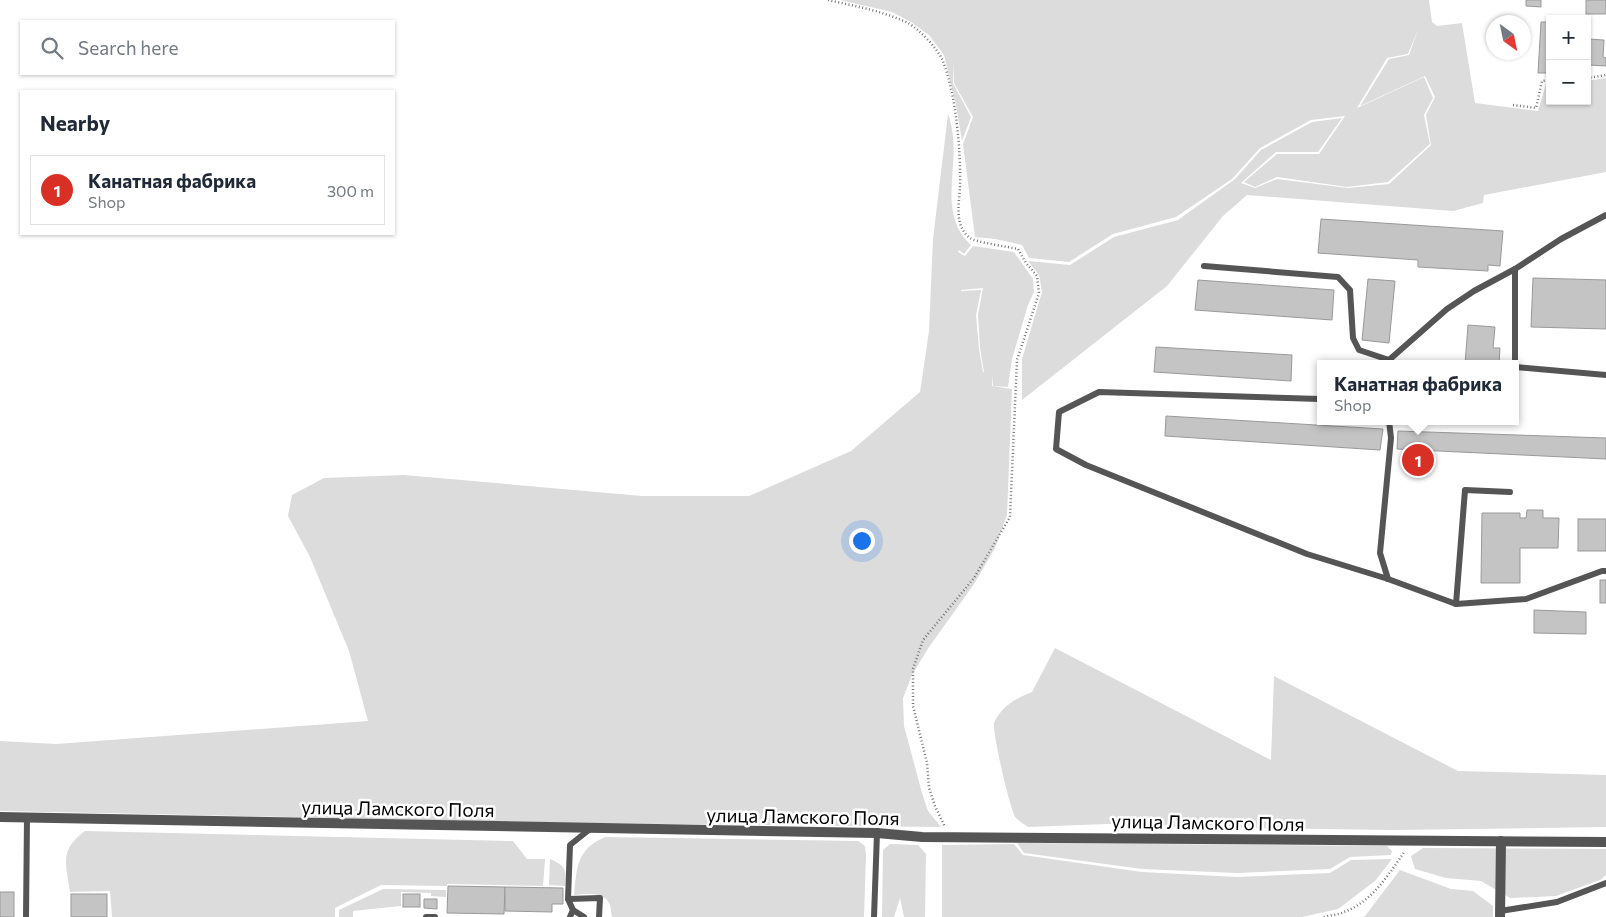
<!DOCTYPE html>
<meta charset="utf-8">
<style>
:root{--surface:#fff;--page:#f6f6f7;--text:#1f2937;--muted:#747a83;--line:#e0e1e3;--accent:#d93025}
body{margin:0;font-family:Commissioner,sans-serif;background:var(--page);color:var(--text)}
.controls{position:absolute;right:15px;top:15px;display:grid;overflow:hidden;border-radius:0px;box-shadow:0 1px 4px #0004}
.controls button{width:45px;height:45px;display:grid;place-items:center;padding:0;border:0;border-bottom:1px solid var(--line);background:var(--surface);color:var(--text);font:25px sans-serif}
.compass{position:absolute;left:1486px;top:15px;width:45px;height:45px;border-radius:50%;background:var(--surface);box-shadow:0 1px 4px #0004;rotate:147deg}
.you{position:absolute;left:861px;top:540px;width:18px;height:18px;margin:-12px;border:4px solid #fff;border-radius:50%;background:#1a73e8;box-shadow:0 0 0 8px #1a73e833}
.badge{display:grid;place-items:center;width:32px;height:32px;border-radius:50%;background:var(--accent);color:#fff;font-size:16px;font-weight:700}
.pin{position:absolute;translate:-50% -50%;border:2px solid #fff;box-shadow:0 1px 5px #0006}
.popup{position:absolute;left:1317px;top:360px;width:202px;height:65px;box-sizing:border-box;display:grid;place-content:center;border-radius:0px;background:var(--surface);filter:drop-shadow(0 1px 4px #0005);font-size:16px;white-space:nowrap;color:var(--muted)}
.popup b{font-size:19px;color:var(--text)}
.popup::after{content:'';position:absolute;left:50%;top:100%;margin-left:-10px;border:10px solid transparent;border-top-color:var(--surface)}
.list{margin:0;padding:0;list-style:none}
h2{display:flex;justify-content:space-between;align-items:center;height:65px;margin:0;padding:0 20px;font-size:21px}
h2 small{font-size:16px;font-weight:400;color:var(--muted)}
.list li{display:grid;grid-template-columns:32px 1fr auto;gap:15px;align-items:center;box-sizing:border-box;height:70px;margin:0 10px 10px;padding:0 10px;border:1px solid var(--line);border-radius:0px}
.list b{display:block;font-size:19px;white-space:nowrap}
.list p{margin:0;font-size:16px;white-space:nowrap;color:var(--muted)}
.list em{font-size:16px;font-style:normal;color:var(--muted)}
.icon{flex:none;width:28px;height:28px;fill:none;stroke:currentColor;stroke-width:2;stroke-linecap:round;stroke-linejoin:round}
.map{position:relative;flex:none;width:1606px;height:917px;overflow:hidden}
.search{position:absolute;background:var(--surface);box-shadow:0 1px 4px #0004;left:20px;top:20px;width:375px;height:55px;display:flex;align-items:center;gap:12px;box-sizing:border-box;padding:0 18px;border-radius:0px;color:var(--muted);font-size:19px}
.panel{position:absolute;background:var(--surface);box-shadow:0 1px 4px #0004;left:20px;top:90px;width:375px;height:145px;border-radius:0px}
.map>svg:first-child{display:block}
.green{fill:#dcdcdc;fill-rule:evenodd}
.building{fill:#c4c4c4;stroke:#999}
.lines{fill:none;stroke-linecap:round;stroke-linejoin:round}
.path{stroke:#777;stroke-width:2.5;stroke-dasharray:1 2.5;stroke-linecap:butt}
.service{stroke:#555;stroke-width:6}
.minor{stroke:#555;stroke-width:10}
.labels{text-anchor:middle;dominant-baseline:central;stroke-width:5;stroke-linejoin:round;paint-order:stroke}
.street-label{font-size:19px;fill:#000;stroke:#fff}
</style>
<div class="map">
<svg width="1606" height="917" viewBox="0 0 1606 917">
<rect width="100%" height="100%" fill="#fff"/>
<g class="green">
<polygon points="840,0 1429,0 1432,22 1437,26 1462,23 1475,103 1538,111 1546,84 1550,84 1550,101 1587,101 1587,81 1606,78 1606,172 1484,195 1483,203 1453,211 1247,195 1223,216 1167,286 1022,400 1022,359 1042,292 1039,275 1028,261 1070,265 1114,237 1178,220 1235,179 1261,150 1312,122 1342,118 1318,152 1276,152 1241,183 1255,188 1277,179 1348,188 1389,184 1431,145 1426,115 1435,97 1425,76 1360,106 1389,59 1409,55 1418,30 1408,54 1387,58 1357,108 1424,77 1433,98 1424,115 1430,144 1388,182 1347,187 1277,177 1255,187 1244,182 1277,154 1319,154 1345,116 1311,120 1260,148 1232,179 1176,217 1113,234 1069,262 1029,258 1022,245 995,239 975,237 963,144 973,117 954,83 953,62 953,83 971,117 962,141 956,105 944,55 929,35 911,22 892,12"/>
<path d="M948,114C951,121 952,129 953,137C957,175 939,215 971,245L964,254L959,250L958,252L965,256L973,246L1014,252L1033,279L1034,292L1028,305L1012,359L1008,387L993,386L992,375V386L1012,389L1007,515L995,548L974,584L929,647L912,675L903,698L904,726L922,793L928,811L941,827L574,823L0,811V741L56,744L368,721L349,651L310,557L288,516L292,495L324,478L404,475L642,496H749L851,451L920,392L929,331L933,239ZM983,288L978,315L980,348L984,372H983L979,349L976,315L981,290L961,291V290Z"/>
<path d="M1055,648L1271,760L1274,676L1458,771L1606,775V827L1393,830L1181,827L1134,823L1028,827C1024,824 1019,821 1016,818C1010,811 992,731 994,723C1001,707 1016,698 1032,692Z"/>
<path d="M85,831L513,841L527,859H545L543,886L447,884V886L381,885L335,908V917H112L110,891L70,892C66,864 59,850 85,831Z"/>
<path d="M605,837L858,841L865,846L866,855L864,917H612C611,913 611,908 610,905C605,891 586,894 574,895C577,867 576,850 605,837Z"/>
<polygon points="1017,843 1387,846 1392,851 1391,855 1350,857 1330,869 1237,873 1142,869 1024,853"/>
<polygon points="890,844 918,845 926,854 925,917 904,917 900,898 894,917 882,917 883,850"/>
<polygon points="1014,844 1023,855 1142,872 1237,877 1330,873 1351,860 1392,859 1375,881 1338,909 1302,917 942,917 942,845"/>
<polygon points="1423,848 1606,849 1606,875 1600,880 1556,896 1510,898 1481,881 1446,878 1415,869 1411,856"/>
<path d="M550,859C566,866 566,869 565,886L549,885Z"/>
<polygon points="1400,870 1451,889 1473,891 1493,906 1493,917 1362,917 1365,916"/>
<polygon points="383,889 446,890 446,897 431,896 431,893 401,892 401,906 353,911 353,917 339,917 339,910"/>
</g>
<g class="building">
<polygon points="1526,0 1541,0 1541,7 1526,6"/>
<rect x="1586" y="0" width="20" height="14"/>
<polygon points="1541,22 1550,22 1550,73 1538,73"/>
<polygon points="1588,39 1604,40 1603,57 1606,58 1606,66 1587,65"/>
<polygon points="1321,219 1503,231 1500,266 1488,265 1488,271 1418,267 1418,260 1318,253"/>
<polygon points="1533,278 1606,280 1606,329 1531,327"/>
<polygon points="1368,279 1395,281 1389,343 1362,340"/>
<polygon points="1198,280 1334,290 1332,320 1195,310"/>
<polygon points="1468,325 1495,327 1493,348 1500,348 1499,364 1465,364"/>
<polygon points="1156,347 1292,355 1291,381 1154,372"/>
<polygon points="1166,416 1383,429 1380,450 1165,436"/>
<polygon points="1398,431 1606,438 1606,459 1397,449"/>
<polygon points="1527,510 1543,510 1543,518 1559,518 1558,548 1520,548 1520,583 1481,583 1482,513 1520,513 1520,518 1526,518"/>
<rect x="1578" y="519" width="28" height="32"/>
<rect x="1600" y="580" width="6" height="23"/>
<polygon points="1534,610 1586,612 1586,634 1534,633"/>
<polygon points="448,886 505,887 504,914 447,913"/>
<polygon points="505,887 563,888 563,904 552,904 552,912 505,911"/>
<rect x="0" y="892" width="14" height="25"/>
<rect x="71" y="894" width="36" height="23"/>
<rect x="403" y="894" width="17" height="13"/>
<polygon points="424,899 437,899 437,909 424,908"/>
</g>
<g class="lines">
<g class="path">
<path d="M828,0C855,6 883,11 908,23C919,29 937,48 942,59C956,92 961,151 960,187C959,204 954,226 970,238C975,242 1009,247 1018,249L1026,263L1037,276L1039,293L1017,360L1010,517L974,578L923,640L913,669V706L927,763L929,788L935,806L945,827"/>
<polyline points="1587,78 1606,75"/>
<polyline points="1513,105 1536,108 1542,81 1550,80"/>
<path d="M1324,917C1330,915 1338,915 1344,912C1372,902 1389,874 1405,851"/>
</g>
<g class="service">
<polyline points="1204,266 1338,277 1350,290 1353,338 1359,350 1389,360"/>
<polyline points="1515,269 1515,364"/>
<polyline points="1388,364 1389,360 1447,309 1474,291 1515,269 1561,239 1606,215"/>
<polyline points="1516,367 1606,375"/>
<polyline points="1320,399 1099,392 1059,412 1056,449 1086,465 1307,554 1388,579 1456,604 1526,599 1602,571 1606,571"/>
<polyline points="1388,579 1380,553 1391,438 1389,421"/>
<polyline points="1456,604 1465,490 1510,492"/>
<polyline points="568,899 600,898 599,917"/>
<polyline points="573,910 584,917"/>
<polyline points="1500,911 1557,902 1606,883"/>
<polyline points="26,917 27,818"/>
<polyline points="426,917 435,917"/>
<polyline points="570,917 573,910 568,899 570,845 590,829"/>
<polyline points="874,917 877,833"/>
</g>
<g class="minor">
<polyline points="0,817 877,833 922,837 1606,842"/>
<polyline points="1500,917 1501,841"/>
</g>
</g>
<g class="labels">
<g class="street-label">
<text transform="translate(398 808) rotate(1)">улица Ламского Поля</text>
<text transform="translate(803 816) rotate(1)">улица Ламского Поля</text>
<text transform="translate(1208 822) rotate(1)">улица Ламского Поля</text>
</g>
</g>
</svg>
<div class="controls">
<button>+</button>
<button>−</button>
</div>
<svg class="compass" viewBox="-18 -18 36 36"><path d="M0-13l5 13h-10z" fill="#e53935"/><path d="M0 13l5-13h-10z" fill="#747a83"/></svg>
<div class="you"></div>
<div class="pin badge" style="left:1418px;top:460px">1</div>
<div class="popup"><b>Канатная фабрика</b>Shop</div>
<div class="search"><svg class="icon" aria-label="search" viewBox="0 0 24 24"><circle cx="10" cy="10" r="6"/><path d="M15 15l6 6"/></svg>Search here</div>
<section class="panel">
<h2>Nearby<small></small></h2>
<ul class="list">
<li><span class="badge">1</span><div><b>Канатная фабрика</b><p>Shop</p></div><em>300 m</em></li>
</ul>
</section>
</div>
